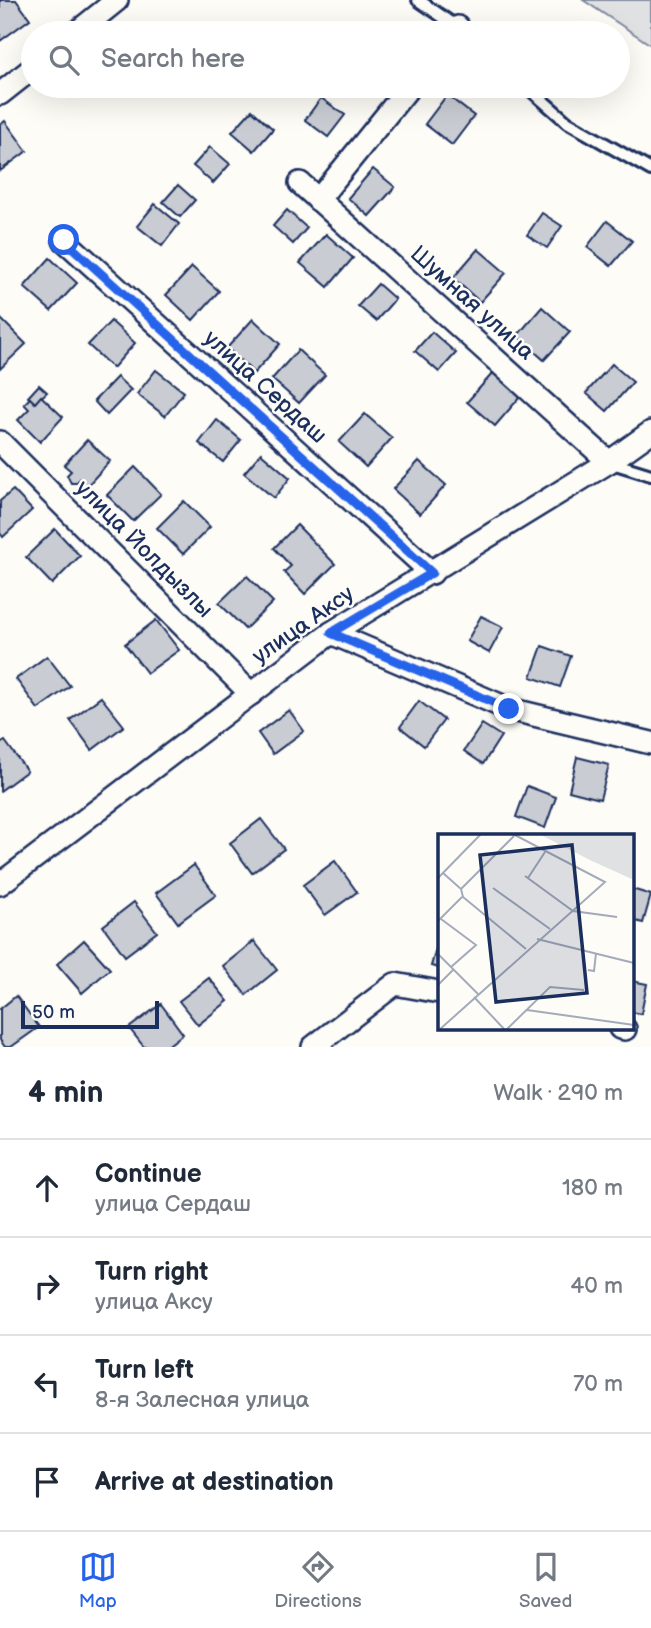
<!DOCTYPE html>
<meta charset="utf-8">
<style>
:root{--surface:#fff;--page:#f2f2f3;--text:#1f2937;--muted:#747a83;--line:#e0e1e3;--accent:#2563eb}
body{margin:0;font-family:"Balsamiq Sans",sans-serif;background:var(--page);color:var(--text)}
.scale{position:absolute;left:21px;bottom:18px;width:138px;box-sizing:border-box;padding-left:7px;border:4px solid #1b2f5e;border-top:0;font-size:19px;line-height:24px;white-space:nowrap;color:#1b2f5e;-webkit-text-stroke:5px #fdfcf7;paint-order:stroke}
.stop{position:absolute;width:21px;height:21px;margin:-16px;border:5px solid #2563eb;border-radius:50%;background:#fff}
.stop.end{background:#2563eb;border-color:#fff;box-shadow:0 2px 7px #0008}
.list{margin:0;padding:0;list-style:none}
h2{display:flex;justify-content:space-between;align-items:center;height:91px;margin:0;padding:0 28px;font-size:30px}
h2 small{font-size:23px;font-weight:400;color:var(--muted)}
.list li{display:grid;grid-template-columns:46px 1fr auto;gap:21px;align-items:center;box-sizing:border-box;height:98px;padding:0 28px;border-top:2px solid var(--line)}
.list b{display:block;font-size:26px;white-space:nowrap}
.list p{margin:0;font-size:23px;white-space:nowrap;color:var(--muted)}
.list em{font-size:23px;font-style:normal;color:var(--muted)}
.icon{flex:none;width:38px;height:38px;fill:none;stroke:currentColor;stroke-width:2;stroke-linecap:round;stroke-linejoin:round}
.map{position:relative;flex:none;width:651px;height:1047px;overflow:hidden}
.search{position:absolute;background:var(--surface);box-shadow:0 7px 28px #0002;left:21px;right:21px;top:21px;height:77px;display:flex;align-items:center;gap:18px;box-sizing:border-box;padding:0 24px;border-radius:38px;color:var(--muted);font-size:26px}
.sheet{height:483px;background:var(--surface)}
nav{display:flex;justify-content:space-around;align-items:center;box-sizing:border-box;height:98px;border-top:2px solid var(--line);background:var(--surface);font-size:19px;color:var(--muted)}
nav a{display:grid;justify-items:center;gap:4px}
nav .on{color:var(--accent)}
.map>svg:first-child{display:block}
.green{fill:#e0e1e3;stroke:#7e88a0;stroke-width:2}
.building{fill:#c9ccd3;stroke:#1b2f5e;stroke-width:2}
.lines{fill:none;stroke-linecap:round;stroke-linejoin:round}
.lane-casing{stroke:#1b2f5e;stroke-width:16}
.street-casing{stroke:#1b2f5e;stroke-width:26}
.lane{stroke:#fdfcf7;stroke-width:10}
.street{stroke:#fdfcf7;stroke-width:21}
.route{stroke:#2563eb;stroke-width:9}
.labels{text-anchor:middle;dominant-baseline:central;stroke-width:5;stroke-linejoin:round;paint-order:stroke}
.street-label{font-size:23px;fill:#1b2f5e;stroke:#fdfcf7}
.inset-road{fill:none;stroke:#a3aaba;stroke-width:2}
.view{fill:#1b2f5e;fill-opacity:0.15;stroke:#1b2f5e;stroke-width:3.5}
.inset-edge{fill:none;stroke:#1b2f5e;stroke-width:3.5}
</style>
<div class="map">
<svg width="651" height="1047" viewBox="0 0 651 1047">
<rect width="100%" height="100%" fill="#fdfcf7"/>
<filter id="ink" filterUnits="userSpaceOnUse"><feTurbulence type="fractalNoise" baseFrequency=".0143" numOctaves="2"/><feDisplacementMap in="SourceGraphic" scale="14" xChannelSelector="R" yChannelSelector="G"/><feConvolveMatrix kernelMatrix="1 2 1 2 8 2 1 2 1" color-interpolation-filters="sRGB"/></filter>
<g filter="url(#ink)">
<polygon class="green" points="583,0 651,0 651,45"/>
<g class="building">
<polygon points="0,0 16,0 30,19 0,41"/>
<polygon points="447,95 474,116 452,145 425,124"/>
<polygon points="321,98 345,115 328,137 305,120"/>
<polygon points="252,110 273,129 254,151 232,132"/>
<polygon points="5,121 27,151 0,171 0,125"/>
<polygon points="210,147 230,164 213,183 193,166"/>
<polygon points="373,169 395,187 369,216 348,198"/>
<polygon points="178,185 195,200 180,217 163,202"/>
<polygon points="155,204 179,224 162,246 137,226"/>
<polygon points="287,210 307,228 293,244 273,226"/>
<polygon points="542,213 562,226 547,248 527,235"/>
<polygon points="607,221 632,241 611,266 587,247"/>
<polygon points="326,234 353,258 328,287 300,263"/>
<polygon points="478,249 506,273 480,302 453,278"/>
<polygon points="50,258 77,283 51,311 24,287"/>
<polygon points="192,267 219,291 193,320 166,295"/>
<polygon points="378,284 395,299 376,321 358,306"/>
<polygon points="542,307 570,332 544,360 517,336"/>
<polygon points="0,318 26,344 0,369"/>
<polygon points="253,319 280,344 254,373 227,348"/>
<polygon points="111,321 135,343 113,368 88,345"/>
<polygon points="432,332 456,353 439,372 415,351"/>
<polygon points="298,350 325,375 299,403 272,379"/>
<polygon points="612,364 633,382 607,411 586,393"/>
<polygon points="156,370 184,392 165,416 137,394"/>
<polygon points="493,373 520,397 495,426 467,402"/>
<polygon points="117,377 131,390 107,415 94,401"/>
<polygon points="39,385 47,392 35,403 28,397"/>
<polygon points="41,396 63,417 40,442 18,420 29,409 24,404 30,398 35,403"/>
<polygon points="365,414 392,438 366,467 339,442"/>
<polygon points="217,420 241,440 223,462 199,443"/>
<polygon points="87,440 110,461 87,486 80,479 76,483 71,483 67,475 71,471 64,465"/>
<polygon points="261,453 290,478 274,498 244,473"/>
<polygon points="419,461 446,485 420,514 393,489"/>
<polygon points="135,467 161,494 133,521 107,495"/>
<polygon points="13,490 32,510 3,537 0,533 0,501"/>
<polygon points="184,501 210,527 183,554 157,528"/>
<polygon points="297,525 335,564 305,594 284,572 291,566 274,548"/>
<polygon points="55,529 80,556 52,584 26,557"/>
<polygon points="247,576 273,602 245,629 219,603"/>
<polygon points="481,616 503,627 489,653 467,641"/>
<polygon points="156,620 179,650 147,673 125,644"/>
<polygon points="542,646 571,656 560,687 531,677"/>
<polygon points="47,656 70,686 38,709 16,679"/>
<polygon points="101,697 124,726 92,750 70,720"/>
<polygon points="419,701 444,720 424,746 400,727"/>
<polygon points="289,710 304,731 273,754 258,733"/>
<polygon points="482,724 501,736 483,764 464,751"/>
<polygon points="5,741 27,771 0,791 0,744"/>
<polygon points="577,757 609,765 600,799 569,791"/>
<polygon points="527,786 556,797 545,828 516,817"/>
<polygon points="261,819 284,849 252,873 230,843"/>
<polygon points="335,861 357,892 325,915 303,885"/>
<polygon points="194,865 216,895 178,923 156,893"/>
<polygon points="632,889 651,895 643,923 632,920"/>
<polygon points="134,902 157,932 125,956 103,926"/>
<polygon points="439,938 439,968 431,966"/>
<polygon points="84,940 110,969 82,993 57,964"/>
<polygon points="254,941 277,970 246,995 223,966"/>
<polygon points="209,978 228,1001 198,1025 179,1001"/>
<polygon points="632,981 647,984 641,1014 632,1012"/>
<polygon points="16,996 39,1027 11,1047 5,1047 0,1040 0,1009"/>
<polygon points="161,1004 183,1034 166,1047 144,1047 129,1028"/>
</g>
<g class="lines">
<defs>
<g id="lane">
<polyline points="418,0 459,28"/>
<polyline points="526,86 567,122 651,170"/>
<polyline points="609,462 651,475"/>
</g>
<g id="street">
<polyline points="76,33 117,0"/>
<polyline points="453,33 458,27"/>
<polyline points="0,94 33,68"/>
<polyline points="300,183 609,462"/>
<polyline points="318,200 410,86"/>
<polyline points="64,240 432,573"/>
<polyline points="0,442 251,694"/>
<polyline points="331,633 509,709 651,743"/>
<polyline points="0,884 331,633 609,462 651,432"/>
<polyline points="620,1028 625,1029"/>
<polyline points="313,1047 395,984 439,992"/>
</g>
</defs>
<use href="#lane" class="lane-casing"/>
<use href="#street" class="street-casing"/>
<use href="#lane" class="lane"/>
<use href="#street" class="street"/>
</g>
</g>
<g class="lines" filter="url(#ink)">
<polyline class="route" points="64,240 432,573 331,633 509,709"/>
</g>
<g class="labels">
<g class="street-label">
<text transform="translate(472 303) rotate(42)">Шумная улица</text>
<text transform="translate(265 387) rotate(42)">улица Сердаш</text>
<text transform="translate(144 549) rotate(45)">улица Йолдызлы</text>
<text transform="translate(303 625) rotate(-35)">улица Аксу</text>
</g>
</g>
<g transform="translate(438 834)">
<rect width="196" height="196" fill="#fdfcf7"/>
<path d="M101,0H196V46L154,27Z" fill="#e0e1e3"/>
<path class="inset-road" d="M5,39L23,55L25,63L88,115M87,42L135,77L179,83M0,44L43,0M90,44L107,18M55,54L112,95M23,55L76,2M3,85L38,111L13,133M0,87L24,63M99,105L196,129M0,120L40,160M150,136L156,137L158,119M0,151L15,136M36,163L67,196M89,176L196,191M1,196L167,48L75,0M68,196L112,153L146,156"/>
<path class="view" d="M134,11L149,159L58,168L42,21Z"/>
<rect width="196" height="196" class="inset-edge"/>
</g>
</svg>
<div class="scale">50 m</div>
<div class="stop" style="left:64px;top:240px"></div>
<div class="stop end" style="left:509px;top:709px"></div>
<div class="search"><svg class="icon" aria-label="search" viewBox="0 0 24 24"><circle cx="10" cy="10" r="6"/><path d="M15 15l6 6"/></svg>Search here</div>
</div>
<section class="sheet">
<h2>4 min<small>Walk · 290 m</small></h2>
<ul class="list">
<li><svg class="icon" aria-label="ahead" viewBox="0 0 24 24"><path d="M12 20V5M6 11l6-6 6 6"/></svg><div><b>Continue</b><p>улица Сердаш</p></div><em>180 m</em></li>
<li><svg class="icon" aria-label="right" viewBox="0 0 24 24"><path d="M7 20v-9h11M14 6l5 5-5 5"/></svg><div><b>Turn right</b><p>улица Аксу</p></div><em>40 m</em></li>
<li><svg class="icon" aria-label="left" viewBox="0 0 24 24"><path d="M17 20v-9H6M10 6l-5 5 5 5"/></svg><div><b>Turn left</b><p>8-я Залесная улица</p></div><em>70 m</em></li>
<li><svg class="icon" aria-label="arrive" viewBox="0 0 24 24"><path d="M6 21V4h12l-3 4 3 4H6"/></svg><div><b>Arrive at destination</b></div></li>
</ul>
</section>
<nav>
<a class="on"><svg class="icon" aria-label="map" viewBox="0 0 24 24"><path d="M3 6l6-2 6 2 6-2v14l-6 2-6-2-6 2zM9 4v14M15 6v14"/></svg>Map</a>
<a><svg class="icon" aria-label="directions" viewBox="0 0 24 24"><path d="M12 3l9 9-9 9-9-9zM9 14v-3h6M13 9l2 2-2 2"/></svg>Directions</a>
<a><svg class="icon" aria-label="saved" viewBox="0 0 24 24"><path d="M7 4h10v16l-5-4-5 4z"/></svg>Saved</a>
</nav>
